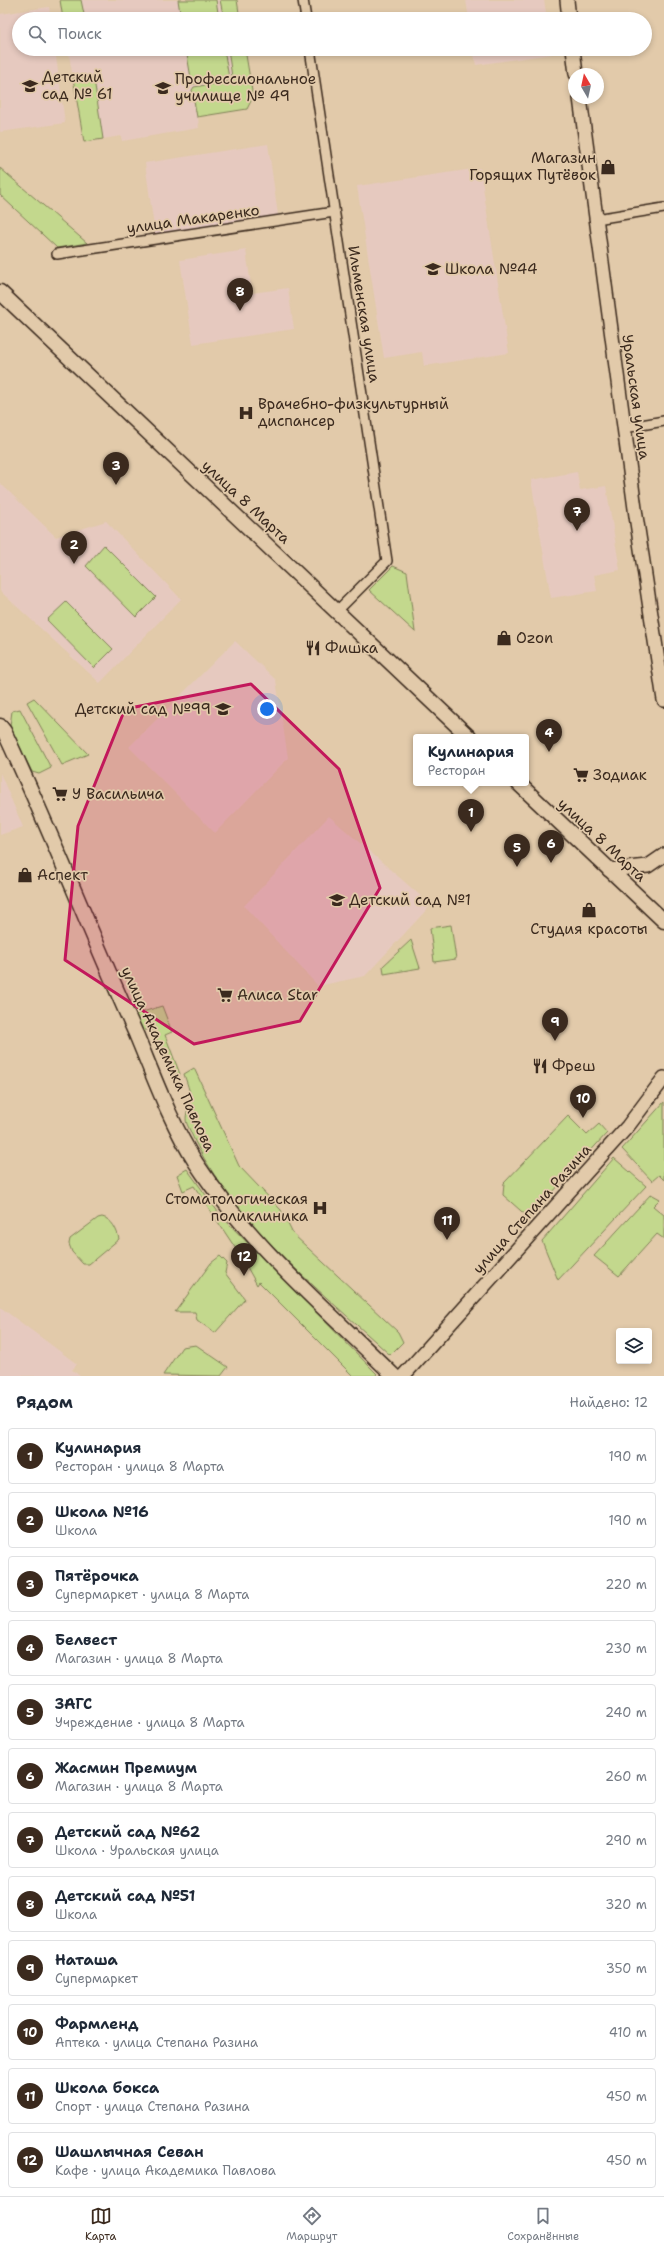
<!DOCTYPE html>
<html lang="ru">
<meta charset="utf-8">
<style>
:root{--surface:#fff;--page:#f6f6f7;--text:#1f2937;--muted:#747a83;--line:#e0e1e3;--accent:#3b2a1e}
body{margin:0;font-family:"Shantell Sans",sans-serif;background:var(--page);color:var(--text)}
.controls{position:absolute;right:12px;bottom:12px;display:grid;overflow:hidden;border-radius:4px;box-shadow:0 2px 6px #0003}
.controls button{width:36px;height:36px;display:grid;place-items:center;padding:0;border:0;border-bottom:1px solid var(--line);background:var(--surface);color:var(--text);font:20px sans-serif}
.compass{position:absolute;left:568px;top:68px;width:36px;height:36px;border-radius:50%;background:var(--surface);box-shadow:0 2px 6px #0003;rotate:351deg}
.you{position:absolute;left:267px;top:709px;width:14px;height:14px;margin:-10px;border:3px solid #fff;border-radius:50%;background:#1a73e8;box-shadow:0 0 0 6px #1a73e833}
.badge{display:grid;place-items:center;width:26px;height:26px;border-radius:50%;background:var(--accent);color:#fff;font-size:13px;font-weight:700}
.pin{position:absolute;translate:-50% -33px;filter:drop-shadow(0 1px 2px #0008)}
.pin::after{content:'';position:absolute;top:21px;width:14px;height:12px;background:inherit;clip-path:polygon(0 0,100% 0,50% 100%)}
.popup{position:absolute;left:413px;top:734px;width:116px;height:52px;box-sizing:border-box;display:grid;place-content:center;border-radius:4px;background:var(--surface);filter:drop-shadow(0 1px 3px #0005);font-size:13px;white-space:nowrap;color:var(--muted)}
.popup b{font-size:15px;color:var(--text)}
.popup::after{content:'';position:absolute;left:50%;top:100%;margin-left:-8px;border:8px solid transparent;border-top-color:var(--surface)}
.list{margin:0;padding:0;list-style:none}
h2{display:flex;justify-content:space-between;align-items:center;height:52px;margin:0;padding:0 16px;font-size:17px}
h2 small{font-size:13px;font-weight:400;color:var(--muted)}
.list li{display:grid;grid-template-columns:26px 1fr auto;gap:12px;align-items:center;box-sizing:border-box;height:56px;margin:0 8px 8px;padding:0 8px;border:1px solid var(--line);border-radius:4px}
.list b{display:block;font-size:15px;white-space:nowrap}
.list p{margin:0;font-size:13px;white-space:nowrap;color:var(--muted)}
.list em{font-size:13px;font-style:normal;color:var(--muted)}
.icon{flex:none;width:22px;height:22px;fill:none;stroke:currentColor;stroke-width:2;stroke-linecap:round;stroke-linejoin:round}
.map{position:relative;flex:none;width:664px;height:1376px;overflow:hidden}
.search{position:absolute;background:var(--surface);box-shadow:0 2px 6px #0003;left:12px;right:12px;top:12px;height:44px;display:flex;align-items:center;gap:10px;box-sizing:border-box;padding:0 14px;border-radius:22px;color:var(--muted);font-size:15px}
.sheet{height:820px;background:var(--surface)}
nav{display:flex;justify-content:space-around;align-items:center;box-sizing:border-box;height:56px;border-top:1px solid var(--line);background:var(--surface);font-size:11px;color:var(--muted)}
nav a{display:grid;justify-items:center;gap:2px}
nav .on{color:var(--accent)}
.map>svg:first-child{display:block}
.built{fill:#e6c9bf}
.green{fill:#c3d88d;stroke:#7f8156}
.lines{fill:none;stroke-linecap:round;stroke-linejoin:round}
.street-casing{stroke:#3b2a1e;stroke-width:12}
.secondary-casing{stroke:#3b2a1e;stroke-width:16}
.primary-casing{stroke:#3b2a1e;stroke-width:17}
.street{stroke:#e2caaa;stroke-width:9}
.secondary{stroke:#e2caaa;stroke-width:13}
.primary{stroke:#e2caaa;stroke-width:14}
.marked{fill:#c2185b;fill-opacity:0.2;stroke:#c2185b;stroke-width:3;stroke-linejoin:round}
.labels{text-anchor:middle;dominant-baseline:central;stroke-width:3.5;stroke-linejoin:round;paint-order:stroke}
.poi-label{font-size:15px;fill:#3b2a1e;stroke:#e2caaa;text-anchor:start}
.street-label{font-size:15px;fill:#3b2a1e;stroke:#e2caaa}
</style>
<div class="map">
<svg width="664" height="1376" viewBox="0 0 664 1376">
<rect width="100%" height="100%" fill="#e2caaa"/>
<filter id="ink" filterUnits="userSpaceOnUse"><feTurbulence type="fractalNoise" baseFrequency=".025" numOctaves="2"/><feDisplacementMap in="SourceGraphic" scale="8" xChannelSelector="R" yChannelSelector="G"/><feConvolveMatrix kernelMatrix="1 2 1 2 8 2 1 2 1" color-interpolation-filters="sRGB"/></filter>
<g filter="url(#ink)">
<g class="built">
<polygon points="60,0 237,0 240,19 63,19"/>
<polygon points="466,0 544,0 547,19 469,19"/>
<polygon points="49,7 51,19 19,19 19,49 55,49 65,123 0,132 0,14"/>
<polygon points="68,49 245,49 253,97 247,109 198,117 199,128 122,141 121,136 84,142"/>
<polygon points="473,49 552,49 552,54 476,65"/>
<polygon points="268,144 278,215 155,234 145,163"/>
<polygon points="480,168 509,353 424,366 422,352 384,358 357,186"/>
<polygon points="246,250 252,293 288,288 294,329 193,344 180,260"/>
<polygon points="577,472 580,490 606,486 620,570 594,575 597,591 551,598 531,480"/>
<polygon points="0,483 56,537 106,521 181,599 100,683 0,591"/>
<polygon points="235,641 276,680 288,758 215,833 129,747"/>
<polygon points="0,773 23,827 0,835"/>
<polygon points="329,816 431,905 365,976 318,986 244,906"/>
<polygon points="0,1307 77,1364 72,1370 80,1376 0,1376"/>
</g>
<g class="green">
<polygon points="60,0 81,0 85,19 63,19"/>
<polygon points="178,0 216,0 219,19 181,19"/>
<polygon points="220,0 237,0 240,19 224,19"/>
<polygon points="186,49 224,49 229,78 192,84"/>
<polygon points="228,49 245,49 253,97 247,109 197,117 192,90 194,87 230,81 232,77"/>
<polygon points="89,76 94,79 103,139 84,142 73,78"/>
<polygon points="0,168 87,243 57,248 0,195"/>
<polygon points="104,545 156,597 136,617 86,566"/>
<polygon points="393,566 407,572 415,632 369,590"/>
<polygon points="66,602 113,649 94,668 47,620"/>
<polygon points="34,698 88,754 62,765 27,702"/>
<polygon points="20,709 51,768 39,774 32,772 10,726 12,711"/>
<polygon points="451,925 456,959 434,962 430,928"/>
<polygon points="411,940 420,968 384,974 383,966"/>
<polygon points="162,1006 172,1032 165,1035 180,1074 173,1078 152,1029 139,1031 133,1019 136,1014"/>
<path d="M194,1068L239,1166L281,1210L293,1234L398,1332L403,1342L390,1355C317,1287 226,1218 187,1124C184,1117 189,1107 190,1100C191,1092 186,1081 184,1074Z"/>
<polygon points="664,1102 664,1180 659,1175 652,1181 622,1149"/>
<polygon points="568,1116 587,1135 599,1124 607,1133 529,1218 503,1195 504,1183"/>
<polygon points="614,1158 646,1186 558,1280 542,1241"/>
<polygon points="187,1169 221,1216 377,1374 375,1376 353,1376 259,1282 257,1285 242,1258 194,1186 183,1191 177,1175"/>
<polygon points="651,1194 660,1199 653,1206 664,1215 664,1239 657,1234 619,1276 594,1256"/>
<path d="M102,1217C112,1219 117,1230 119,1239L89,1264H83L72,1252L69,1244L70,1239L98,1218Z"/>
<polygon points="220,1256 227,1263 225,1273 245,1299 215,1333 197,1320 195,1312 175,1312 211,1263"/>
<polygon points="196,1345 228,1367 221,1376 163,1375 182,1347"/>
</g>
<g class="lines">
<defs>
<g id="street">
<polyline points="303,0 306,19"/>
<polyline points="310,49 387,561 337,611"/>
<polyline points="596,219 664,208"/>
<polyline points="57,254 334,212"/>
<polyline points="624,428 664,421"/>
</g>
<g id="secondary">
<polyline points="567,0 569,19"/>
<polyline points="573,49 576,74"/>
<polyline points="580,98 636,516 664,700"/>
<polyline points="609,870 648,866 664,855"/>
<polyline points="403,1376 628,1126 664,1078"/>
</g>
<g id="primary">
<polyline points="0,292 469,737"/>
<path d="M0,726L4,731C51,831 91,934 136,1034C154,1077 171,1124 196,1163C249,1244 325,1308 394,1376"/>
<polyline points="518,783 664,921"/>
</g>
</defs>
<use href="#street" class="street-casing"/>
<use href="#secondary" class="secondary-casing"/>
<use href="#primary" class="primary-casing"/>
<use href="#street" class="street"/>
<use href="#secondary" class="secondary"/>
<use href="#primary" class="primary"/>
</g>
</g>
<path class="marked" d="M251,684L339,769L380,888L300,1021L194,1044L65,960L78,826L125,709Z"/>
<defs>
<symbol id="school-bare" viewBox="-9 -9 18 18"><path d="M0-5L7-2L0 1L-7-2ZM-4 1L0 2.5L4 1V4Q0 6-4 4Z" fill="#3b2a1e" stroke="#e2caaa" stroke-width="2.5" paint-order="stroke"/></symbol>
<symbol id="university-bare" viewBox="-9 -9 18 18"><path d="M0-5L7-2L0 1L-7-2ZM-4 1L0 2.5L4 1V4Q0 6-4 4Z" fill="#3b2a1e" stroke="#e2caaa" stroke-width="2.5" paint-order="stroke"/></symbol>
<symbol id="shop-bare" viewBox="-9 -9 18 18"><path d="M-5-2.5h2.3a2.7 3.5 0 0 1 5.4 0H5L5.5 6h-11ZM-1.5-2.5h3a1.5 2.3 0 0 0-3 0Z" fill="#3b2a1e" stroke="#e2caaa" stroke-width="2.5" paint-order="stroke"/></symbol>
<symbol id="hospital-bare" viewBox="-9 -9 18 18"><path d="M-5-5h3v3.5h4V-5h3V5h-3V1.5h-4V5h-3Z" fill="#3b2a1e" stroke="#e2caaa" stroke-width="2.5" paint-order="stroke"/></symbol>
<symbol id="restaurant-bare" viewBox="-9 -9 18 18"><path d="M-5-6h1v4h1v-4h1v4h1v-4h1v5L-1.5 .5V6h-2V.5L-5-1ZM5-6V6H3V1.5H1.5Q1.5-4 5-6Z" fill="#3b2a1e" stroke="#e2caaa" stroke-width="2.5" paint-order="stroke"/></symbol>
<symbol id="supermarket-bare" viewBox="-9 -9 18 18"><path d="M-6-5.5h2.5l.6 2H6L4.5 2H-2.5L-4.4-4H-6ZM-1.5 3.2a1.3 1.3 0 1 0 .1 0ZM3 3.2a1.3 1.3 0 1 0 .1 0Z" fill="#3b2a1e" stroke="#e2caaa" stroke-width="2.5" paint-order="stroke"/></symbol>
</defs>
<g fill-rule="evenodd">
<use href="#school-bare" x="19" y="75" width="22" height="22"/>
<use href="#university-bare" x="152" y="77" width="22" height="22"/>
<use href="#shop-bare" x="597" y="156" width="22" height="22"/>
<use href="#school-bare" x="422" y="258" width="22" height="22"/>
<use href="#hospital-bare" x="235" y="402" width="22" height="22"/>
<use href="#shop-bare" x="493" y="627" width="22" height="22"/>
<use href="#restaurant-bare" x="302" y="637" width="22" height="22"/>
<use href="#school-bare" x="212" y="698" width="22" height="22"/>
<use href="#supermarket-bare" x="570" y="764" width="22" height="22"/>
<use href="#supermarket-bare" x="49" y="783" width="22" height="22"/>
<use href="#shop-bare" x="14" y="864" width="22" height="22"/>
<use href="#school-bare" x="326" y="889" width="22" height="22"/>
<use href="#shop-bare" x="578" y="899" width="22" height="22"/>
<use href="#supermarket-bare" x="214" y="984" width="22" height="22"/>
<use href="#restaurant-bare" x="529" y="1055" width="22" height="22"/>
<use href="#hospital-bare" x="309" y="1197" width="22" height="22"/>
</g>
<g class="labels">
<g class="poi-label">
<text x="42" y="77">Детский<tspan x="42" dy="17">сад № 61</tspan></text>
<text x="175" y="79">Профессиональное<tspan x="175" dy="17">училище № 49</tspan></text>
<text x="596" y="158" text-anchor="end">Магазин<tspan x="596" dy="17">Горящих Путёвок</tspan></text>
<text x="445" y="269">Школа №44</text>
<text x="258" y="404">Врачебно-физкультурный<tspan x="258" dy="17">диспансер</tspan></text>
<text x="516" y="638">Ozon</text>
<text x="325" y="648">Фишка</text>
<text x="211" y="709" text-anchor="end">Детский сад №99</text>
<text x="593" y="775">Зодиак</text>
<text x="72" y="794">У Васильича</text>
<text x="37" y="875">Аспект</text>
<text x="349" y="900">Детский сад №1</text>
<text x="589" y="929" text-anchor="middle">Студия красоты</text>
<text x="237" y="995">Алиса Star</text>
<text x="552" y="1066">Фреш</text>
<text x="308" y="1199" text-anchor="end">Стоматологическая<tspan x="308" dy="17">поликлиника</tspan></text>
</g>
<g class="street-label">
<text transform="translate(193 219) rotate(-8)">улица Макаренко</text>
<text transform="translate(364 314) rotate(81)">Ильменская улица</text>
<text transform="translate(636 397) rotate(82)">Уральская улица</text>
<text transform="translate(246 502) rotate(43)">улица 8 Марта</text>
<text transform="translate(602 840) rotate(43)">улица 8 Марта</text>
<text transform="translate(168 1059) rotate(65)">улица Академика Павлова</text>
<text transform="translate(532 1209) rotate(-48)">улица Степана Разина</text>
</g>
</g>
</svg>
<div class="controls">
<button><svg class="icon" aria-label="layers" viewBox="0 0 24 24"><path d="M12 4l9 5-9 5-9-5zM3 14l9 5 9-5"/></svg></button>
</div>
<svg class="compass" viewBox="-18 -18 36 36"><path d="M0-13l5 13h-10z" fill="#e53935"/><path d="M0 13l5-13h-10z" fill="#747a83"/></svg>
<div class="you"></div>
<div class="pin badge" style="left:471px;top:832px">1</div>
<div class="popup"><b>Кулинария</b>Ресторан</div>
<div class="pin badge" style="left:74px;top:564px">2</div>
<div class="pin badge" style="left:116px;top:485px">3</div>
<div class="pin badge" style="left:549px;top:752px">4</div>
<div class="pin badge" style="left:517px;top:867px">5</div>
<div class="pin badge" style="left:551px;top:863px">6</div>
<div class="pin badge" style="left:577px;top:531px">7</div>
<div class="pin badge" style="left:240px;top:311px">8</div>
<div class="pin badge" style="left:555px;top:1041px">9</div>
<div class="pin badge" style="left:583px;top:1118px">10</div>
<div class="pin badge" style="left:447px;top:1240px">11</div>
<div class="pin badge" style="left:244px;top:1276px">12</div>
<div class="search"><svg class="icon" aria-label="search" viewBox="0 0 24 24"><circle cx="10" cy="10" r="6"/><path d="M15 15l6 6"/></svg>Поиск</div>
</div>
<section class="sheet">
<h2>Рядом<small>Найдено: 12</small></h2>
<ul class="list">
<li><span class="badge">1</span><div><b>Кулинария</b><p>Ресторан · улица 8 Марта</p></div><em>190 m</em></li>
<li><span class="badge">2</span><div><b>Школа №16</b><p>Школа</p></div><em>190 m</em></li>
<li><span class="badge">3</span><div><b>Пятёрочка</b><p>Супермаркет · улица 8 Марта</p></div><em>220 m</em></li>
<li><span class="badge">4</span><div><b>Белвест</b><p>Магазин · улица 8 Марта</p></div><em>230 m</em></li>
<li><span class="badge">5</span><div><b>ЗАГС</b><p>Учреждение · улица 8 Марта</p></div><em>240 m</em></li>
<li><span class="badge">6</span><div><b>Жасмин Премиум</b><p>Магазин · улица 8 Марта</p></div><em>260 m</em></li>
<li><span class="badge">7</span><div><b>Детский сад №62</b><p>Школа · Уральская улица</p></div><em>290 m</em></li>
<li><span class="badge">8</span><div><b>Детский сад №51</b><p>Школа</p></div><em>320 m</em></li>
<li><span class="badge">9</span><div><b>Наташа</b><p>Супермаркет</p></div><em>350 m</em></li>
<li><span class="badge">10</span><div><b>Фармленд</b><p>Аптека · улица Степана Разина</p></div><em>410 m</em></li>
<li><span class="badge">11</span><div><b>Школа бокса</b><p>Спорт · улица Степана Разина</p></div><em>450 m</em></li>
<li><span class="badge">12</span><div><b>Шашлычная Севан</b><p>Кафе · улица Академика Павлова</p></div><em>450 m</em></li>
</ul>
</section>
<nav>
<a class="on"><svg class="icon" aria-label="map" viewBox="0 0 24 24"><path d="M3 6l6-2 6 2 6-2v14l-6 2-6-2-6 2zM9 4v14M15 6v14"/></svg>Карта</a>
<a><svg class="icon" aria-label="directions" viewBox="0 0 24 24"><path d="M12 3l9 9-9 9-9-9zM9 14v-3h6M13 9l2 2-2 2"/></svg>Маршрут</a>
<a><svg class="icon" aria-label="saved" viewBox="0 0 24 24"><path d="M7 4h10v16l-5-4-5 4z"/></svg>Сохранённые</a>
</nav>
